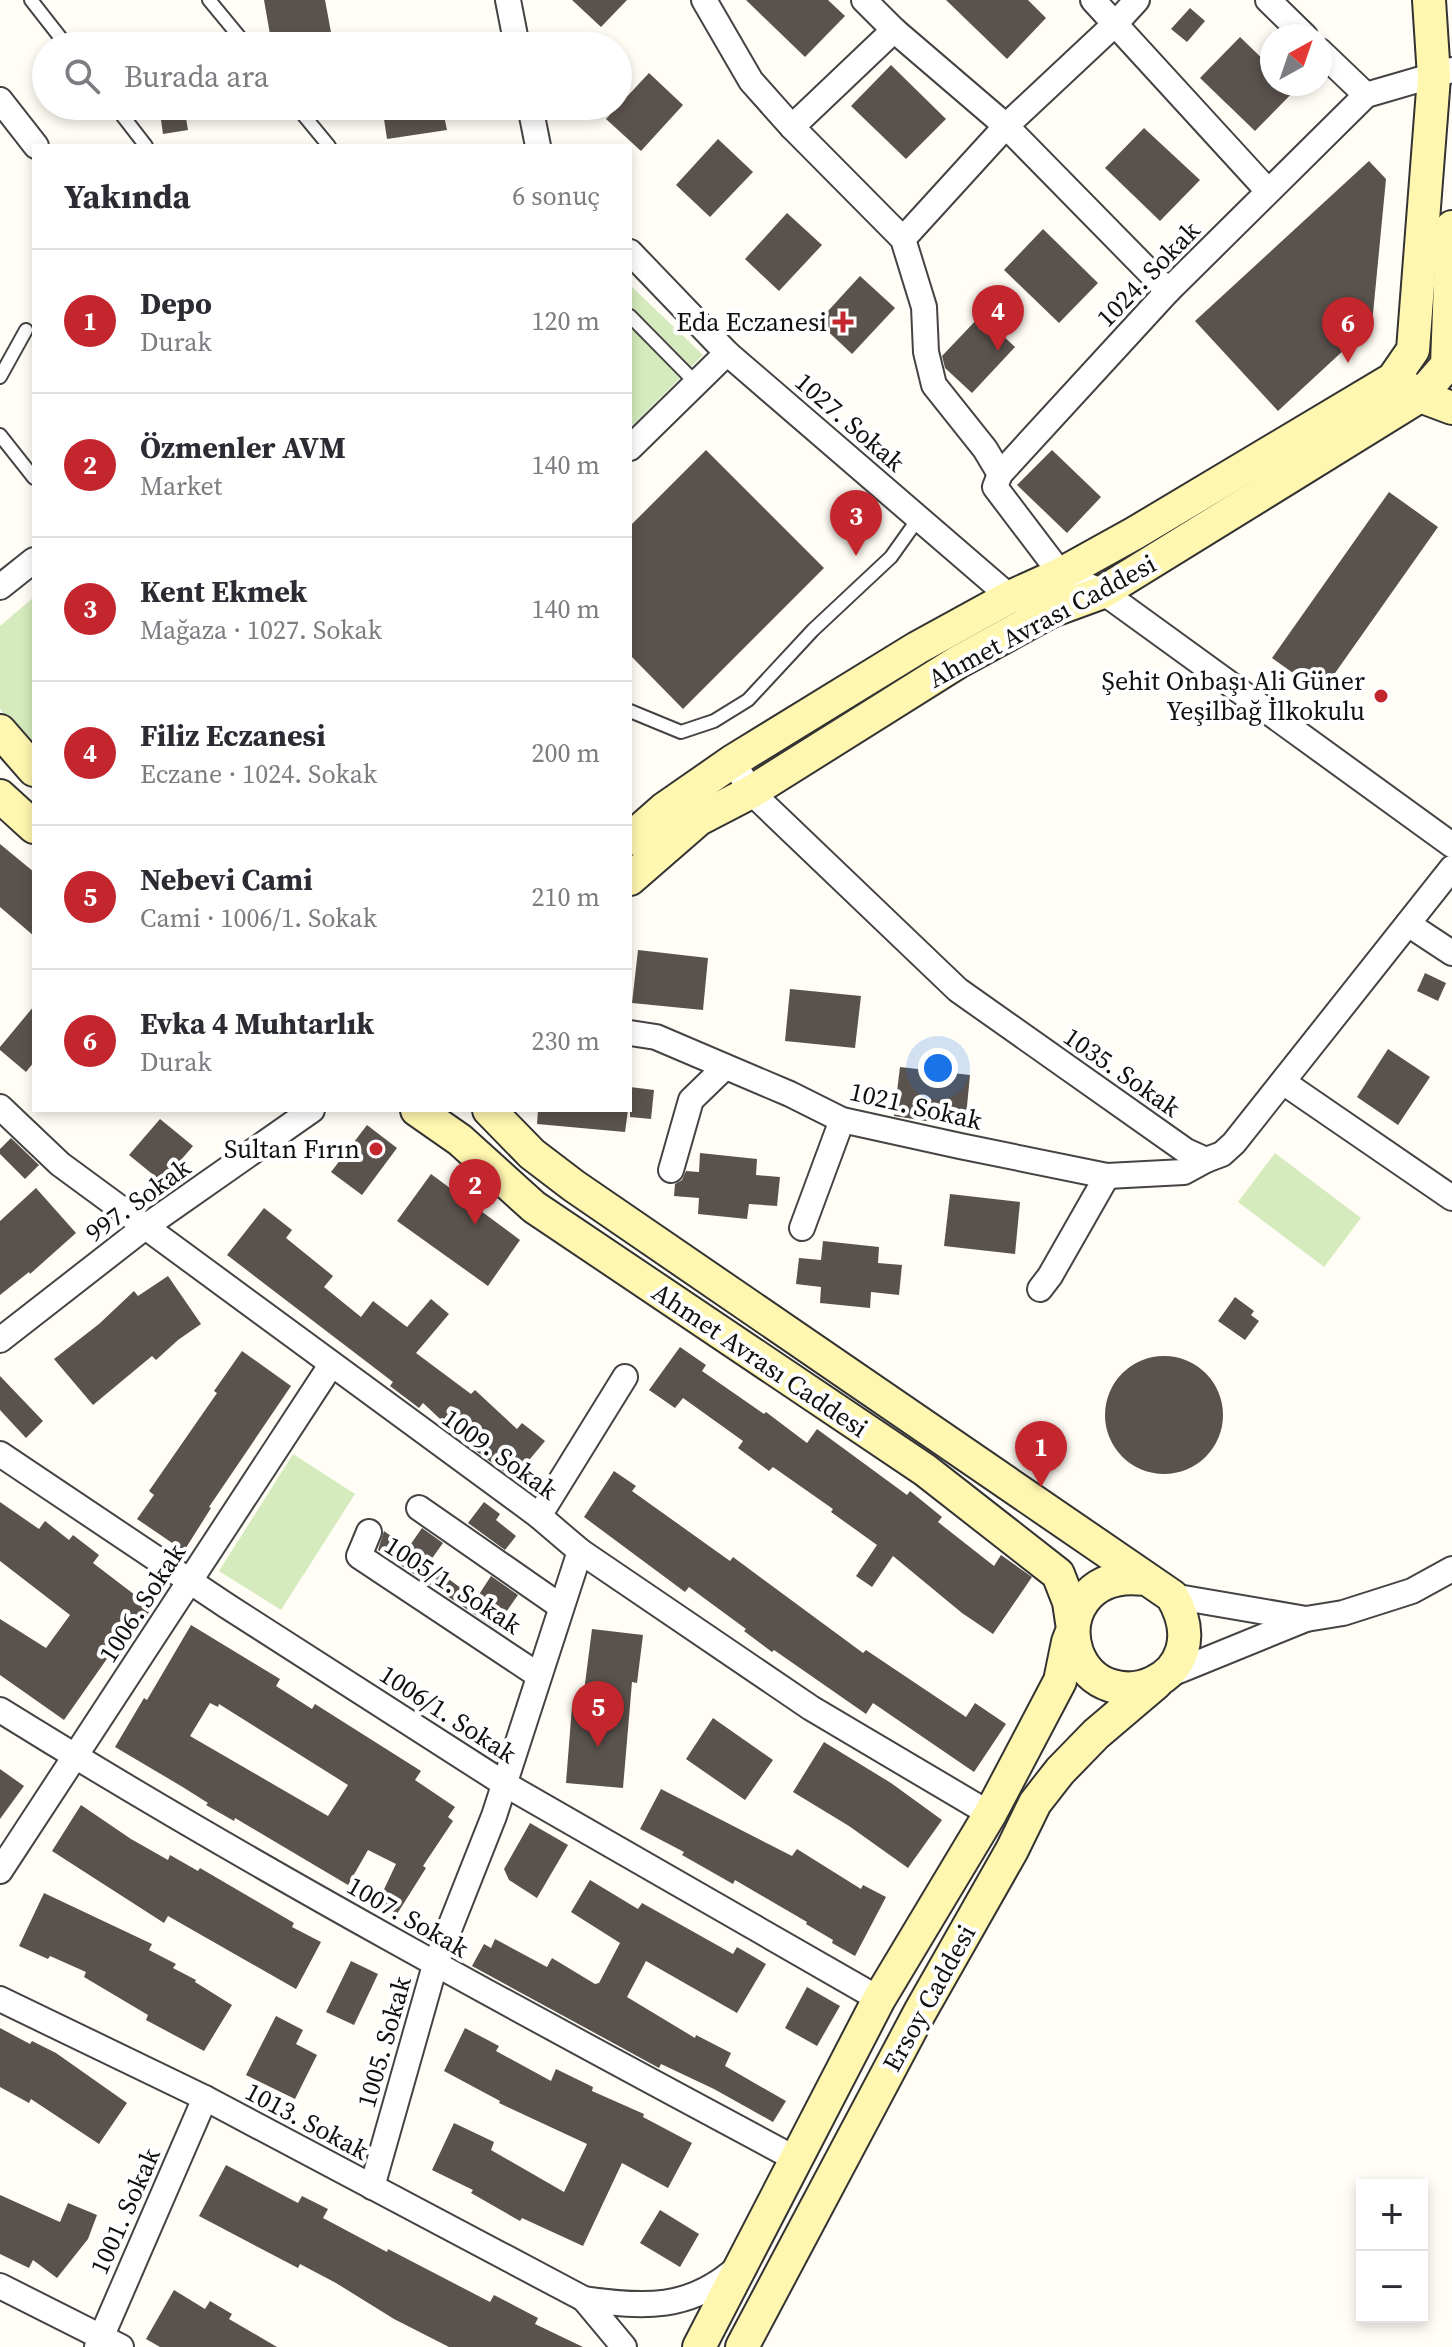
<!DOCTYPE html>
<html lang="tr">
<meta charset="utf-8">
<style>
:root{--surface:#fff;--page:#f7f7f7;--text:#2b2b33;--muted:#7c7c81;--line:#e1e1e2;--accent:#c4262e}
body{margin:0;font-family:"Source Serif 4",serif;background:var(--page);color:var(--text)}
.controls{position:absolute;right:24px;bottom:24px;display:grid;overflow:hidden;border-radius:0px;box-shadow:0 4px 12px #0003}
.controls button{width:72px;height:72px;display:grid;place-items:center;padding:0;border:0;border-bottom:2px solid var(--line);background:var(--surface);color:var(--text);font:40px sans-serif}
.compass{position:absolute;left:1260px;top:24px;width:72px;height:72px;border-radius:50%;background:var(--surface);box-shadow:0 4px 12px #0003;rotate:40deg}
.you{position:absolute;left:938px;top:1068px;width:28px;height:28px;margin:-20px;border:6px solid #fff;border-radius:50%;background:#1a73e8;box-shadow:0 0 0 12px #1a73e833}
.badge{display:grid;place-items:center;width:52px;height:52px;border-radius:50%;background:var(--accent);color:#fff;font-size:26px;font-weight:700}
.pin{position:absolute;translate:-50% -66px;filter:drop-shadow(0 2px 4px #0008)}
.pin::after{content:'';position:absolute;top:42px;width:28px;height:24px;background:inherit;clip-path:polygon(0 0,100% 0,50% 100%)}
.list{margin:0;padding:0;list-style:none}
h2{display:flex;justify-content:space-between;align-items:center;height:104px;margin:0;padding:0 32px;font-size:34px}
h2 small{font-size:26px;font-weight:400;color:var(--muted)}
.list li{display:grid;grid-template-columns:52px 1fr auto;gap:24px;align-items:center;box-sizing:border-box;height:144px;padding:0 32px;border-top:2px solid var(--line)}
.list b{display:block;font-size:30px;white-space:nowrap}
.list p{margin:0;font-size:26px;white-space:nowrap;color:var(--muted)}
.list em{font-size:26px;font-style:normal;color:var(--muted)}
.icon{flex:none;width:44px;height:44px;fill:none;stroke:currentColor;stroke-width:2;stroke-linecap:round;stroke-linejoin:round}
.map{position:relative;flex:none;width:1452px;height:2347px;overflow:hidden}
.search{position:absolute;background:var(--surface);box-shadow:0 4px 12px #0003;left:32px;top:32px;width:600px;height:88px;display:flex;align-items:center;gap:20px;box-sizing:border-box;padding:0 28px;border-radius:44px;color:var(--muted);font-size:30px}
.panel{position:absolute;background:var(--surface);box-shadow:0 4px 12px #0003;left:32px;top:144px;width:600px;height:968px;border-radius:0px}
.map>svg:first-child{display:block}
.green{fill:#d5ebbd}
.building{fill:#5a524d;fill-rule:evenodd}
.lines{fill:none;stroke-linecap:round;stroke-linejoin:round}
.lane-casing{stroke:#444;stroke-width:16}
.street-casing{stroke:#444;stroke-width:28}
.secondary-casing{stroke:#333;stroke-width:36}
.lane{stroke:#fff;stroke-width:12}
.street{stroke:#fff;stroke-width:24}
.secondary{stroke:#fff6b0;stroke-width:32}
.poi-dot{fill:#c4262e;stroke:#fff;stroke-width:3}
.labels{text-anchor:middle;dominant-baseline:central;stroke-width:8;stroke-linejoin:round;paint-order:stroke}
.street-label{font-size:26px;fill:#111;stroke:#fff}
.poi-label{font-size:26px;fill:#111;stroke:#fff;text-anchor:end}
</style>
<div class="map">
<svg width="1452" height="2347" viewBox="0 0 1452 2347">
<rect width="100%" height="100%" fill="#fffdf5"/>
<g class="green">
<polygon points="630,285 703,355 630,428"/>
<polygon points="34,597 34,750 0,709 0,626"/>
<polygon points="1275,1153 1361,1218 1324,1267 1238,1202"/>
<polygon points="293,1454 355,1494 281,1610 219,1571"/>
</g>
<g class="building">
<polygon points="264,0 325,0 333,43 315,46 272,46"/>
<polygon points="572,0 627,0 601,27"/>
<polygon points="746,0 828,0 845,16 805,57"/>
<polygon points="946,0 1028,0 1046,18 1007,59"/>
<polygon points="1190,8 1205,21 1187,42 1171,29"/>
<polygon points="1240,37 1272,68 1272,84 1301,84 1255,131 1200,78"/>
<polygon points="891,65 946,119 906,159 851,106"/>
<polygon points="649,73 683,105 641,151 606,119"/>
<polygon points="159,106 184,106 188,130 163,134"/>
<polygon points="382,106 442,106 447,130 387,139"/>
<polygon points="1144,128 1200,180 1160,221 1105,168"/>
<polygon points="718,139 753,172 710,217 676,185"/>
<polygon points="1369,161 1386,179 1372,324 1278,411 1195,321"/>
<polygon points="787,213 822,245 779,291 745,259"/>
<polygon points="1043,229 1098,283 1059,323 1004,270"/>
<polygon points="860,276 895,308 852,354 818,322"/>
<polygon points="981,315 1015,347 972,393 945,368 942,356"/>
<polygon points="706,450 824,568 683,709 630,655 630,526"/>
<polygon points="1052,450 1101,497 1067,533 1017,485"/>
<polygon points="1389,492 1438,527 1321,693 1272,658"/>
<polygon points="0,844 34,872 34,936 0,907"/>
<polygon points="638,950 708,958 703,1010 632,1003"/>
<polygon points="1425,973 1446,983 1438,1001 1417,991"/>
<polygon points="790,989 861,996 855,1048 785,1041"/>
<polygon points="34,1006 34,1062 26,1072 0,1050 0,1047"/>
<polygon points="1388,1049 1430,1077 1398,1125 1357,1097"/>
<polygon points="900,1067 970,1075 965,1127 894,1116"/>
<polygon points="630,1087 654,1090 651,1119 630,1117"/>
<polygon points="538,1110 628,1110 625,1132 537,1124"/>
<polygon points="160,1119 193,1146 162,1182 129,1155"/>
<polygon points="367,1125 397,1148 362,1195 331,1172"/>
<polygon points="11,1138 39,1165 25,1179 0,1154 0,1149"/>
<polygon points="700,1153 757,1159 756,1175 780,1177 777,1206 749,1204 747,1219 698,1214 699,1198 674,1196 675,1184 682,1180 686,1171 699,1172"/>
<polygon points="431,1174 520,1240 488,1286 397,1221"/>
<polygon points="36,1188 76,1233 30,1274 29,1272 0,1295 0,1221"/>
<polygon points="950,1194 1020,1202 1015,1254 944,1246"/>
<polygon points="264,1208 292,1230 286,1238 333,1276 324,1287 361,1317 373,1301 407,1327 431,1299 449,1314 416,1353 471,1394 475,1390 517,1429 522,1423 545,1441 525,1465 531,1470 521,1484 469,1446 423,1403 419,1408 390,1386 393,1382 227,1255"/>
<polygon points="823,1241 879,1247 878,1263 902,1265 899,1295 871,1292 870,1308 820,1303 821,1287 796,1284 799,1258 821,1260"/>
<polygon points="168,1276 201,1324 178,1340 156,1360 152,1356 93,1405 54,1359 99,1324 134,1291 138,1296"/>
<polygon points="1235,1297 1254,1311 1251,1315 1259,1321 1245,1340 1218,1321"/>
<polygon points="680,1347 706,1365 702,1371 764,1414 766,1412 807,1443 817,1429 907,1495 910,1491 942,1517 938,1522 994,1566 1001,1555 1032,1577 993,1634 962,1613 893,1556 872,1587 856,1576 877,1545 831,1512 833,1509 773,1467 769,1471 738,1448 743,1441 683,1398 675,1408 649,1390"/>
<polygon points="242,1351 291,1386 209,1507 211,1508 184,1551 137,1519 154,1495 149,1491 217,1393 214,1391"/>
<circle cx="1164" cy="1415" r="59"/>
<polygon points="0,1376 43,1421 26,1438 0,1410"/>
<polygon points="614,1471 636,1486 632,1491 730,1561 733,1557 863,1653 866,1650 966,1717 975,1703 1006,1724 974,1772 873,1703 866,1714 774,1650 772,1652 744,1631 746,1629 689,1587 685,1592 584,1517"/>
<polygon points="0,1502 39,1529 45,1521 69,1540 73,1535 99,1555 93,1563 152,1608 116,1656 111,1653 64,1720 0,1675 0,1619 46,1648 70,1615 0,1561"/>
<polygon points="484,1502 500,1514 496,1520 516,1536 505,1550 468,1523"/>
<polygon points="422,1528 443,1543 428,1564 476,1599 491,1576 518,1595 495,1628 378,1550 384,1531 408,1548"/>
<path d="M191,1625L280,1679L276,1686L312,1709L315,1704L421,1771L415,1780L455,1807L448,1817L453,1821L423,1866L426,1868L397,1914L378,1902L396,1864L368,1850L348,1885L235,1818L234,1821L206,1805L208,1803L181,1786L115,1747L144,1698L147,1700ZM210,1703L218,1707L219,1704L348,1785L328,1816L190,1736Z"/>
<polygon points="592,1629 643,1635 637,1683 632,1682 623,1788 566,1783 572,1706 582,1707"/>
<polygon points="713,1718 773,1760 745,1800 686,1759"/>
<polygon points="824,1742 891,1783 942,1820 908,1868 849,1826 793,1792"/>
<polygon points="0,1769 24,1786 0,1819"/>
<polygon points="661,1789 792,1856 797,1849 861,1889 863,1885 886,1897 855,1956 832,1943 833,1940 806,1924 807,1922 735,1880 733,1884 682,1855 684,1852 640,1829"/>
<polygon points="81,1805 131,1839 168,1860 170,1855 198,1871 200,1868 294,1923 292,1927 321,1942 296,1989 168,1916 164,1923 52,1851"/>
<polygon points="530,1823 568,1845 537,1898 509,1880 504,1869"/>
<polygon points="590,1880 638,1909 642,1903 733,1954 737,1947 766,1964 737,2013 646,1961 627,1997 695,2038 696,2035 731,2053 725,2066 786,2101 773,2122 714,2089 661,2064 659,2068 472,1966 484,1944 491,1948 495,1939 547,1967 552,1958 595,1984 599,1983 620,1943 571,1912"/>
<polygon points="44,1893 152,1944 149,1950 176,1964 173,1968 196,1980 195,1982 232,2005 204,2051 146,2020 148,2015 84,1977 86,1972 50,1956 48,1959 19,1946"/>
<polygon points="351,1961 378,1974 354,2025 326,2012"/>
<polygon points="807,1987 840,2006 817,2046 785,2028"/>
<polygon points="276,2016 303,2030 296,2044 317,2055 295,2099 246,2075"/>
<polygon points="0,2028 30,2044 32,2041 56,2053 127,2103 99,2144 31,2099 29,2103 0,2087"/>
<polygon points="465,2028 499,2046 496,2051 551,2081 556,2069 593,2087 592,2091 644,2114 643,2117 692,2143 668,2188 622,2163 583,2246 522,2218 520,2221 471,2193 473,2190 432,2170 454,2123 494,2142 491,2150 564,2192 587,2144 499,2103 500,2101 444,2071"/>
<polygon points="226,2165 298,2203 302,2196 328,2209 323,2218 387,2252 388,2249 490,2302 494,2295 538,2318 535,2324 583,2347 449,2347 394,2319 336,2283 300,2264 298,2268 199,2216"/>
<polygon points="0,2195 60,2222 68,2203 97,2215 88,2239 57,2278 33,2260 29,2268 0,2254"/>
<polygon points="660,2210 699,2234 680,2267 640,2243"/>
<polygon points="174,2290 205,2309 210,2301 232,2314 229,2319 277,2347 160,2347 146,2339"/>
</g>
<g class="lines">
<defs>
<g id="lane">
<polyline points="31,0 67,46"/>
<polyline points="209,0 247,46"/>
<polyline points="115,106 146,146"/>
<polyline points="296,106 329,146"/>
<polyline points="630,316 696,383"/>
<polyline points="0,377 26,330"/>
<polyline points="0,435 34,478"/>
<polyline points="630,711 681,732 714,721 748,700 813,630 891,557 918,519"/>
</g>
<g id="street">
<polyline points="508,0 517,46"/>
<polyline points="704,0 751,81 792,127 903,239 924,307 926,352 934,385 985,449 1000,474"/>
<polyline points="864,0 894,30 1006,126 1168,291"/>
<polyline points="1093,0 1268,191"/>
<polyline points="1268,0 1305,36"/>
<polyline points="1320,51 1366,95"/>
<polyline points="1452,70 1366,95 1168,291 1000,474 995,487 1061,574 1103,592 1452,845"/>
<polyline points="0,100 36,146"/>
<polyline points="530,106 538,146"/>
<polyline points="792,127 894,30"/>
<polyline points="903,239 1006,126 1116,23 1137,0"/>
<polyline points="630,252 727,353 1010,597 1025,602"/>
<polyline points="630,448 727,353"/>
<polyline points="0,587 34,560"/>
<polyline points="733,761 751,792 958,990 1186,1151 1206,1160 1222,1154 1234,1143 1452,868"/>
<polyline points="1408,924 1452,953"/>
<polyline points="630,1033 656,1037 790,1094 842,1120 960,1146 1107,1176 1184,1172 1206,1160"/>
<polyline points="1283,1082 1452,1198"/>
<polyline points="0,1107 60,1164 539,1516 580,1551 811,1708 990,1814"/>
<polyline points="671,1170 691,1100 725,1067"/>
<polyline points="802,1228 842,1120"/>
<polyline points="1040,1289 1050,1276 1107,1176"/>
<polyline points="0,1340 145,1227 312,1110"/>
<polyline points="0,1454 227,1606 503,1783 879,1999"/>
<polyline points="419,1508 560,1606"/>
<polyline points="539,1516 625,1377"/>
<polyline points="369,1532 359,1556 538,1675"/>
<polyline points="1172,1596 1306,1619"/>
<polyline points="1171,1674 1306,1619 1343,1613 1412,1591 1452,1569"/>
<path d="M0,1710C259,1871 527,2015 796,2159"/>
<polyline points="0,1871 331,1365"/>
<polyline points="0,1999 205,2098 584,2299"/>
<polyline points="372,2187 435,1965 494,1816 580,1551"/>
<polyline points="0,2286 121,2347"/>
<polyline points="97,2347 205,2098"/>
<path d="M624,2347L584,2299C644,2308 690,2310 737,2268"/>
</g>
<g id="secondary">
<polyline points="1403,385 1420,396 1452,408"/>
<polyline points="0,731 34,770"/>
<polyline points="0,796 34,827"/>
<polyline points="630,839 664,809 733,761 917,648 1010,597 1061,574 1135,533 1393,379 1413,350 1434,77 1429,0"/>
<polyline points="630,879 699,819 751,792 958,662 1051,611 1103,592 1420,396 1447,365 1452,227"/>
<polyline points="417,1110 460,1140 534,1207 925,1470 1058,1574 1069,1602 1073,1629 1068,1642 1060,1681 990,1814 879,1999 699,2347"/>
<path d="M489,1110L532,1154L574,1186L1172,1596C1222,1680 1104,1724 1077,1652C1071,1634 1073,1615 1084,1600C1099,1580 1121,1576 1144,1579"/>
<polyline points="742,2347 920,2012 1012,1850 1035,1803 1060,1771 1096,1734 1156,1683"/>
</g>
</defs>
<use href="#lane" class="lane-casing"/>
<use href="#street" class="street-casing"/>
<use href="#secondary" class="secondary-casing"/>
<use href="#lane" class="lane"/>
<use href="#street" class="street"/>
<use href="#secondary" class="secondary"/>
</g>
<g class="poi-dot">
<path d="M839 310h8v8h8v8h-8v8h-8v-8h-8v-8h8z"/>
<circle cx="1381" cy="696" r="8"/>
<circle cx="376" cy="1149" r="8"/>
</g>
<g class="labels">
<g class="street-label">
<text transform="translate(1148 274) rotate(-46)">1024. Sokak</text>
<text transform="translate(850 422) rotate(41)">1027. Sokak</text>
<text transform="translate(1042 621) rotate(-28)">Ahmet Avrası Caddesi</text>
<text transform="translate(1122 1072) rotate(35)">1035. Sokak</text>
<text transform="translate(916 1106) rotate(13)">1021. Sokak</text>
<text transform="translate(138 1200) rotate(-36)">997. Sokak</text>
<text transform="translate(760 1360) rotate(34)">Ahmet Avrası Caddesi</text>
<text transform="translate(500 1454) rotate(36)">1009. Sokak</text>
<text transform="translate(453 1585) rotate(33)">1005/1. Sokak</text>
<text transform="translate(142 1603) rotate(-57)">1006. Sokak</text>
<text transform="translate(448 1714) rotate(33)">1006/1. Sokak</text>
<text transform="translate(408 1917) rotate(30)">1007. Sokak</text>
<text transform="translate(929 1998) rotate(-61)">Ersoy Caddesi</text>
<text transform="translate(384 2042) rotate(-74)">1005. Sokak</text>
<text transform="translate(307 2121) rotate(28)">1013. Sokak</text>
<text transform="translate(125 2211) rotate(-66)">1001. Sokak</text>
</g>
<g class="poi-label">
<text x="827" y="322">Eda Eczanesi</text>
<text x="1365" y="681">Şehit Onbaşı Ali Güner<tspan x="1365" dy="30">Yeşilbağ İlkokulu</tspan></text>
<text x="360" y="1149">Sultan Fırın</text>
</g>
</g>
</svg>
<div class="controls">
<button>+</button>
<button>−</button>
</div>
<svg class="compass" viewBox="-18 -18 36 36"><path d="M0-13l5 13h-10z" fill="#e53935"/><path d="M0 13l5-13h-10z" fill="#7c7c81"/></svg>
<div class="you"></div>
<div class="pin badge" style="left:1041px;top:1487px">1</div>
<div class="pin badge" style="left:475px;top:1225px">2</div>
<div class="pin badge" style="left:856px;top:556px">3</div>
<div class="pin badge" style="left:998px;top:351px">4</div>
<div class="pin badge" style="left:598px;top:1747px">5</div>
<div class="pin badge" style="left:1348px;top:363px">6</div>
<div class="search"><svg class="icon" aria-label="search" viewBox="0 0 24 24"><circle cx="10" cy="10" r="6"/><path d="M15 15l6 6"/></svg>Burada ara</div>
<section class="panel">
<h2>Yakında<small>6 sonuç</small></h2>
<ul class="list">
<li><span class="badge">1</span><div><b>Depo</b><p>Durak</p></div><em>120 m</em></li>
<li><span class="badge">2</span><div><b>Özmenler AVM</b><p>Market</p></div><em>140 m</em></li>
<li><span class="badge">3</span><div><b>Kent Ekmek</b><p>Mağaza · 1027. Sokak</p></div><em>140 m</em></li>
<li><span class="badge">4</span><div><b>Filiz Eczanesi</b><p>Eczane · 1024. Sokak</p></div><em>200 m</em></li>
<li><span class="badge">5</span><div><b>Nebevi Cami</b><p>Cami · 1006/1. Sokak</p></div><em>210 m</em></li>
<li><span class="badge">6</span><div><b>Evka 4 Muhtarlık</b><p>Durak</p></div><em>230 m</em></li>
</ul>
</section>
</div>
